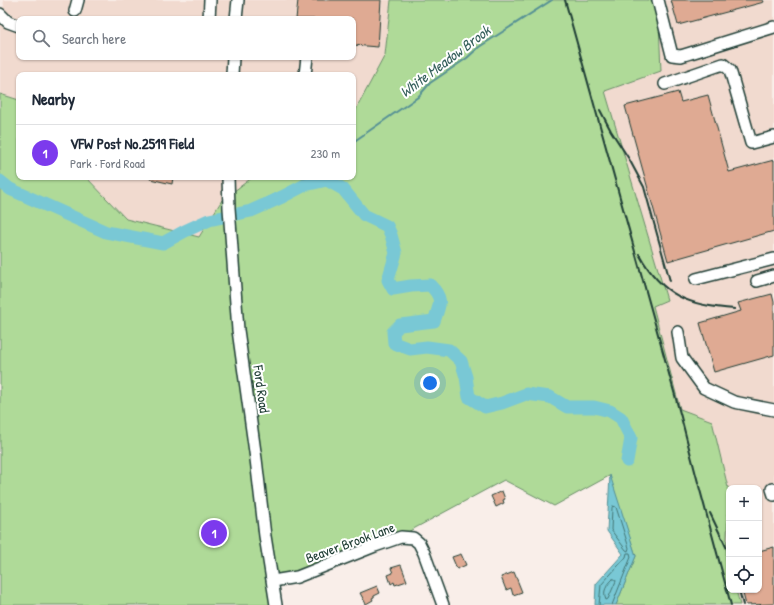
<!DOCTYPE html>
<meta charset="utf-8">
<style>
:root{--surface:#fff;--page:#f6f6f7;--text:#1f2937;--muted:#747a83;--line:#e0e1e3;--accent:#7c3aed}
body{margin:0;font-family:"Patrick Hand",sans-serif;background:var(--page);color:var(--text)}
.controls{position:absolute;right:12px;bottom:12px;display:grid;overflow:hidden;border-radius:8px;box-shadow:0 1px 3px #0004}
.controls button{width:36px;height:36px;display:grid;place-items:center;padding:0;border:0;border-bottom:1px solid var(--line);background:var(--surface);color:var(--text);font:20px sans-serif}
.you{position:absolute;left:430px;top:383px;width:14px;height:14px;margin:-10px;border:3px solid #fff;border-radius:50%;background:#1a73e8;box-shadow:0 0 0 6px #1a73e833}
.badge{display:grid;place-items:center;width:26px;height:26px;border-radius:50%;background:var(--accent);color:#fff;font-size:13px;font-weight:700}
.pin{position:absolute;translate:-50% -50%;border:2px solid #fff;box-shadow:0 1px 4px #0006}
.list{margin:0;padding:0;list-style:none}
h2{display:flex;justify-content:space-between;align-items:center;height:52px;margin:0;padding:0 16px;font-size:17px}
h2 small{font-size:13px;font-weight:400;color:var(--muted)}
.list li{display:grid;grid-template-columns:26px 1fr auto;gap:12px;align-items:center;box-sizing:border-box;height:56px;padding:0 16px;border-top:1px solid var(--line)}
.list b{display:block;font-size:15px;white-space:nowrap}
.list p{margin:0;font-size:13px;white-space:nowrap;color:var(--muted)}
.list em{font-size:13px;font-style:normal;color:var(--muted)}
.icon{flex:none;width:22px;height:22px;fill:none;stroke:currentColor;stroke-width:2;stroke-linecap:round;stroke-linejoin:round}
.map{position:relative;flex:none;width:774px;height:605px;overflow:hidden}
.search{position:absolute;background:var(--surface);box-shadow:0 1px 3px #0004;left:16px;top:16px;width:340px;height:44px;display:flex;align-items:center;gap:10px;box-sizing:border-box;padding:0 14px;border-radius:8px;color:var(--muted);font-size:15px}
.panel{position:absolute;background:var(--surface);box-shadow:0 1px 3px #0004;left:16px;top:72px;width:340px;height:108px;border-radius:8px}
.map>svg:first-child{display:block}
.built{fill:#f1dacf;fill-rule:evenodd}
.green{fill:#afda98;stroke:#678c66}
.water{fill:#79c8d5;stroke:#559095}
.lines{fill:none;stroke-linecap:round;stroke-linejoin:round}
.shore{stroke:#437574;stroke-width:1}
.stream{stroke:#559095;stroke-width:2}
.river{stroke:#79c8d5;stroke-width:13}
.building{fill:#dfaa93;stroke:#1f3d34}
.minor-casing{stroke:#1f3d34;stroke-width:14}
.minor{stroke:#fff;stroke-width:11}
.rail{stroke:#1f3d34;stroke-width:2}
.labels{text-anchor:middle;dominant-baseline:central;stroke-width:4;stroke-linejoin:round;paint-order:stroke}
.street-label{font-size:14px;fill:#1f3d34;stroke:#fff}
.water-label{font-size:15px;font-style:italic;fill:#36605c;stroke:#fff}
</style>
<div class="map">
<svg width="774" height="605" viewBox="0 0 774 605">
<rect width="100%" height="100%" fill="#f9eee9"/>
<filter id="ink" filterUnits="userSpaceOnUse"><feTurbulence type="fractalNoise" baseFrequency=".025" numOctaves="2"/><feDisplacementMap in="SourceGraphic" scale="8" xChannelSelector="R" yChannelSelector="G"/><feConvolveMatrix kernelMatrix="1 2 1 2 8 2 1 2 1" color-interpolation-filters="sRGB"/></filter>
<g filter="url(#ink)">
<g class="built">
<path d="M3,0H391L385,55L353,115V75H19V100L0,94V9L4,6ZM19,19H353V57H19Z"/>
<polygon points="658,0 774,0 774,605 740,605 736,590 759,590 759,488 729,488 729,568 726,559 729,492 712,421 680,409 653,306 667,300 605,91 661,71"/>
<polygon points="86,177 253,177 222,200 199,237 126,219"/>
</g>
<polygon class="green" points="391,0 658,0 661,71 605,91 667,300 653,306 680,409 712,421 729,492 726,559 729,568 729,590 736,590 740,605 616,605 636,556 609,476 554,506 504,480 404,534 271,583 273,605 0,605 0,94 19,100 19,177 86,177 126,219 199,237 222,200 253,177 353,177 353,115 385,55"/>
<polygon class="water" points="610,475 636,556 616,605 595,605 596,584 623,554 607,531"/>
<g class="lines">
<g class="shore">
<polygon points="613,506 616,507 629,548 628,551 626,550 611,530 612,508"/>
<path d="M613,579H615L616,581L608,599L606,600C602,591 607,585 613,579Z"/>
<polyline points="599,605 601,585 626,557 627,553 630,553 631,557 612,605"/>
</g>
<g class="stream">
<polyline points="353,142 418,97 430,83 467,58 479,47 552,0"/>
<polyline points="282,197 307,177"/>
</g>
<path class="river" d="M0,181L10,189L106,232L163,243L185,231L209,220L251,211L282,197L305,185L327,180L343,189L364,215L387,226L391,235L396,253L388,280L393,289L411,286L430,285C444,299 440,304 434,321L400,325L393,332L394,343L410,349L427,347L449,350L461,361L466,377L469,397L485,407L502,403L526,394L550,397L567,407H594L610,411L621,418L631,438L627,461"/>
</g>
<g class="building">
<polygon points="298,0 381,0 378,47 353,45 353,19 296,19"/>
<polygon points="671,0 763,0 764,2 678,25"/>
<polygon points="678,92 681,102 708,95 729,172 774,160 774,231 668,261 625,106"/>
<polygon points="150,177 173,177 172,184 150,179"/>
<polygon points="772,294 774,302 774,355 714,372 700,323 741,311 738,303"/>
<polygon points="502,491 505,499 503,500 504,503 496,507 491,496"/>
<polygon points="774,547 774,604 746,605 742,590 759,590 759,551"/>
<polygon points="461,554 466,565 457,569 452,557"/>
<polygon points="401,565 407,581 395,585 394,582 391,584 388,575 393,573 391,568"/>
<polygon points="514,572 522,592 513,595 511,588 506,590 501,577"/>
<polygon points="377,586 380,593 374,596 374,597 372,598 373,600 366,604 360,593"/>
</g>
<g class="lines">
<defs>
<g id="minor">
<polyline points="658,0 672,55 681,56 774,27"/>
<polyline points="75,11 78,0"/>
<polyline points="0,14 8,22 19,26"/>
<polyline points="209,19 210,0"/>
<polyline points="236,19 238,0"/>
<polyline points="232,75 233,57"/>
<polyline points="305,75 307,57"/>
<polyline points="665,84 723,64 730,70 751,143 774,137"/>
<polyline points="228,177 229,208 238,330 256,459 265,536 276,605"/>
<polyline points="696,279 774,259"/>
<polyline points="757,281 774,276"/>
<polyline points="678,332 682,358 704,388 734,402 774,410"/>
<polyline points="774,489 772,489 774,495"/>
<polyline points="273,581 297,577 375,546 401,537 413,538 419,543 424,553 443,605"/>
</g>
</defs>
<use href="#minor" class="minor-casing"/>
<use href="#minor" class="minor"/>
<g class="rail">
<polyline points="565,0 681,417 696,475 731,605"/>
<polyline points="600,110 611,131 629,159 644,187 670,281"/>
<path d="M639,254C662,296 689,306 735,309"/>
<polyline points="710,513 729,553"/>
<polyline points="739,590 743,605"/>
</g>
</g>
</g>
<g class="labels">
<g class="street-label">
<text transform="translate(262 389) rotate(82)">Ford Road</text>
<text transform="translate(350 542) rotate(-20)">Beaver Brook Lane</text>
</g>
<g class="water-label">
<text transform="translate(445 61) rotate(-37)">White Meadow Brook</text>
</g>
</g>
</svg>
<div class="controls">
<button>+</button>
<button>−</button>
<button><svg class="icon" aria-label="locate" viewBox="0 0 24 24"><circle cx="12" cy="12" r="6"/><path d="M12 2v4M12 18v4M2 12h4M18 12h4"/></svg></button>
</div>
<div class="you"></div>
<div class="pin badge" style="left:214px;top:533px">1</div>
<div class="search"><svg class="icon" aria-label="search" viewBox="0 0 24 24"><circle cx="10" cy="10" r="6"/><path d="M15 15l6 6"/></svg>Search here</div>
<section class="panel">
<h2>Nearby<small></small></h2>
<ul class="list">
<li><span class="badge">1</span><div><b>VFW Post No.2519 Field</b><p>Park · Ford Road</p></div><em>230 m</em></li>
</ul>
</section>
</div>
